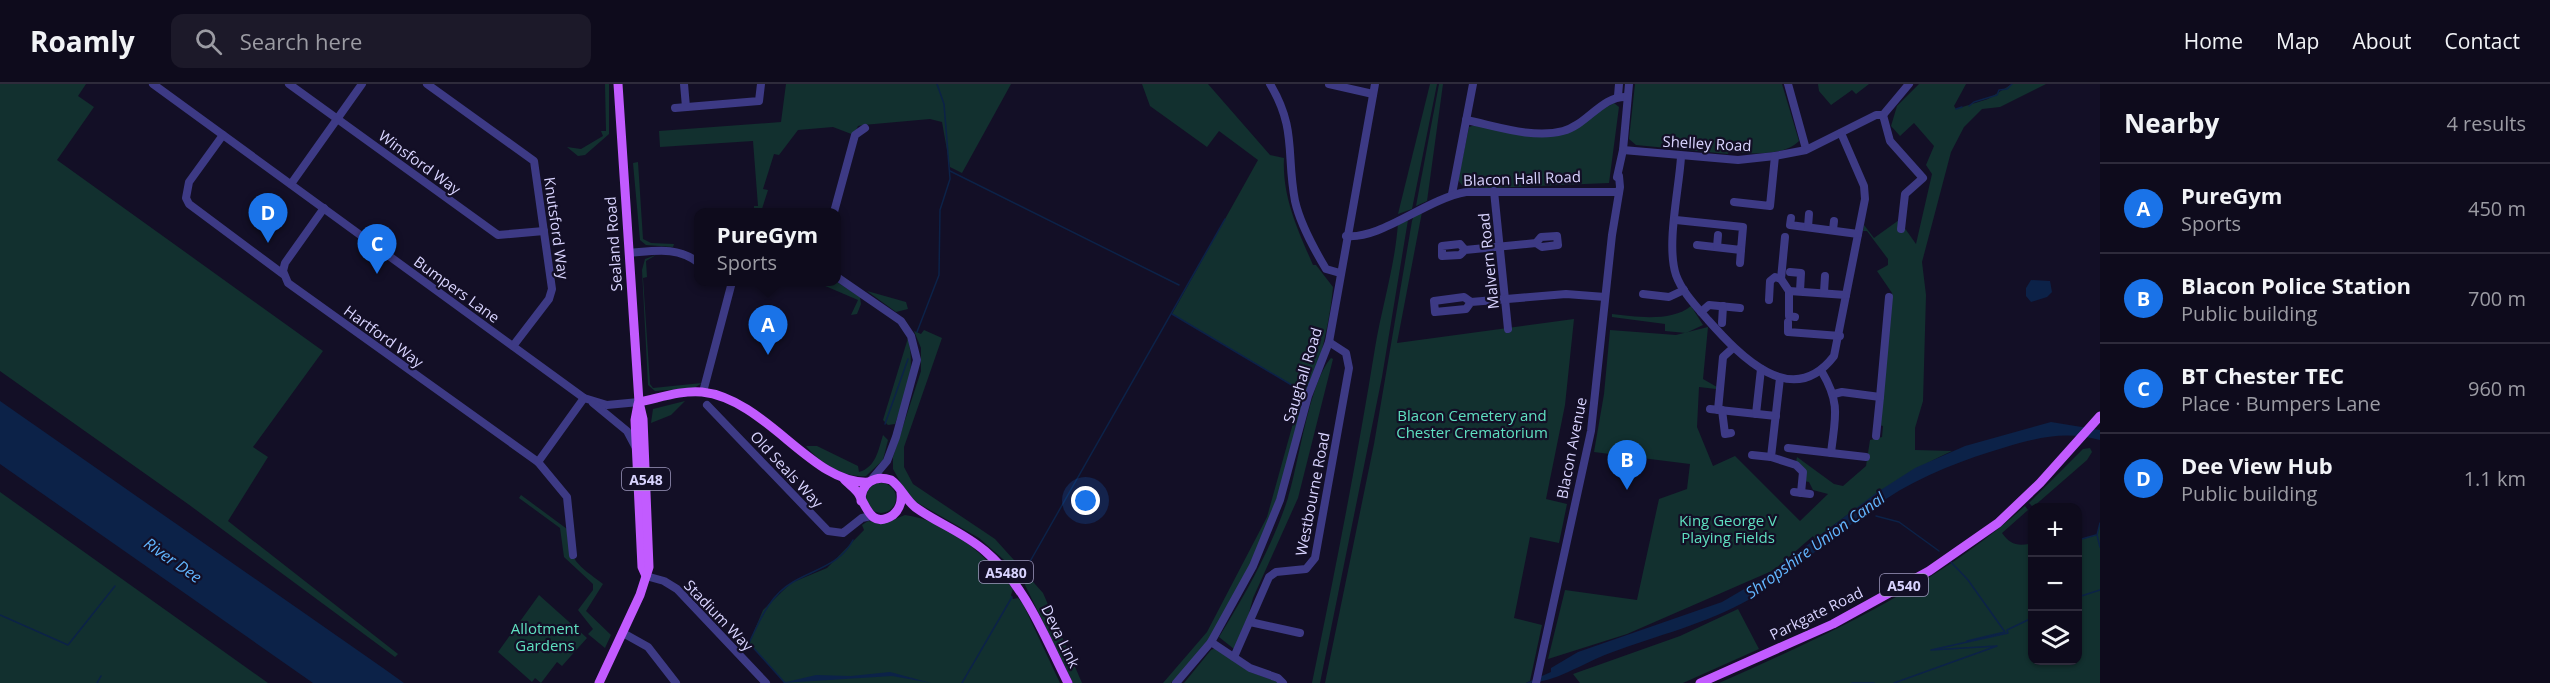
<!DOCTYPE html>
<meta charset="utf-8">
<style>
:root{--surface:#0e0b1c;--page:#1c1929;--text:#f1f3f6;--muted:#9b9ba3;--line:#2e2b3b;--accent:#1a73e8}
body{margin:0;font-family:"Open Sans",sans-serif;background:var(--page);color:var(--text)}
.controls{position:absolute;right:18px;bottom:18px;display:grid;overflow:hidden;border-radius:12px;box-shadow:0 2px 4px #0004}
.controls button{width:54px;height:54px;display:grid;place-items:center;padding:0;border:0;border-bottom:2px solid var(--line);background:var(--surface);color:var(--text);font:30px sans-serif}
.you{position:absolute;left:1086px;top:417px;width:21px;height:21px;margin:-15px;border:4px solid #fff;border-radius:50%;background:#1a73e8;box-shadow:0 0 0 9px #1a73e833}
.badge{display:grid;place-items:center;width:39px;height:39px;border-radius:50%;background:var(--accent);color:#fff;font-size:20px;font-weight:700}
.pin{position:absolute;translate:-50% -50px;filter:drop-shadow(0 2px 3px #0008)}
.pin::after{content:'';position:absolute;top:32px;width:21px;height:18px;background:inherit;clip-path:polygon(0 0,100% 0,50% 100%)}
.popup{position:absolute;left:694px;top:124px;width:147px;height:78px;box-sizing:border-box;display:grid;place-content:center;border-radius:12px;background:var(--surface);filter:drop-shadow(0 2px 4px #0005);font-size:20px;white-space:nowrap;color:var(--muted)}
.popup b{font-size:22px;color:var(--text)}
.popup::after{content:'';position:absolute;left:50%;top:100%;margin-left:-12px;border:12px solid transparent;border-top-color:var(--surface)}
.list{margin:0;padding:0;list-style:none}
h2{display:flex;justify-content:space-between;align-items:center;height:78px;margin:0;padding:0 24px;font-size:26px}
h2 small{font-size:20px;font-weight:400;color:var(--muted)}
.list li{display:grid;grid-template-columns:39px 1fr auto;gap:18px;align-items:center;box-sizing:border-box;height:90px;padding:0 24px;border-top:2px solid var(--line)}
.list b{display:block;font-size:22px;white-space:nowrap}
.list p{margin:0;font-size:20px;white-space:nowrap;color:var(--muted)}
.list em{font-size:20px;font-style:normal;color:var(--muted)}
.icon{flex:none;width:33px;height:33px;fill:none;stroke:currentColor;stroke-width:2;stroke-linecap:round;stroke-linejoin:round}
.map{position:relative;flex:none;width:2100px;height:599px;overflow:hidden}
header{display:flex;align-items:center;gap:36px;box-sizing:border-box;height:84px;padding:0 30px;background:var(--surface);border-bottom:2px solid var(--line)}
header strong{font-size:28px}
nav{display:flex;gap:33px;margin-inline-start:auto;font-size:21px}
.search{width:420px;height:54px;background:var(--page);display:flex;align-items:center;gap:15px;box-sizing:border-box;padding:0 21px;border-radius:12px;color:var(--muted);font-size:22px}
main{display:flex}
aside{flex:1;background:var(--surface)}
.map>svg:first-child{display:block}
.green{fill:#12302f}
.water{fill:#0c2248}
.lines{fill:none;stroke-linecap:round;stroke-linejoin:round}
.stream{stroke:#0c2248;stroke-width:1.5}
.minor{stroke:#3d3a85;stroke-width:8}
.major{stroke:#c25bff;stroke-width:9}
.labels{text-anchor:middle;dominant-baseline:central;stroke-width:4.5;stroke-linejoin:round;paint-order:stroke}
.shield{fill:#130f26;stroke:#9e99be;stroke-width:1.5}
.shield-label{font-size:14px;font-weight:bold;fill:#d9d4ff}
.street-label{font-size:15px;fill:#d9d4ff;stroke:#130f26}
.park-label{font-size:15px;fill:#5fe0c0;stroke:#130f26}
.water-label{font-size:16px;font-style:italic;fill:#62b6ff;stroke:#130f26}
</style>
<header>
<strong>Roamly</strong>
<div class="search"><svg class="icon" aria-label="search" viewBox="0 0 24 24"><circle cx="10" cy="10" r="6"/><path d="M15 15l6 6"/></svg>Search here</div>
<nav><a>Home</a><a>Map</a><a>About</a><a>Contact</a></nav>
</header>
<main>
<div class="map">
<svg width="2100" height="599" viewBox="0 0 2100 599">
<rect width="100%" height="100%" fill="#130f26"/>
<g class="green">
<polygon points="0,0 86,0 78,12 94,23 57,76 323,267 253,363 268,373 228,437 398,570 395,573 188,420 0,287"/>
<polygon points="605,0 609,0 609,50 585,71 578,72 567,63 581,65 603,52 601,47 606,47"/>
<polygon points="786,0 1011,0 962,89 950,83 942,38 930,35 863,41 858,42 854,51 833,43 798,46 779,71 774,70 763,105 768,106 761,128 754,128 754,122 758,122 753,57 660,63 659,47 781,38"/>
<path d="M1142,0H1208L1270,71L1284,74C1282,113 1298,146 1313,181H1316L1333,203C1328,254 1315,292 1300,340C1277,415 1254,494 1207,557C1196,572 1183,585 1171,599H1163L1207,548L1267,433L1302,307L1172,230L1258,76L1219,47L1207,63L1150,22Z"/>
<polygon points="1430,0 1437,0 1412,125 1398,130"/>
<polygon points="1439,0 1443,0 1427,117 1416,122"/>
<path d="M1635,0H1782L1799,57C1785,72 1748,71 1729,67L1728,70L1636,61L1629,55Z"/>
<polygon points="1818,0 1869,0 1856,10 1852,6 1831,21 1819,7"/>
<path d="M1919,0H1966L1954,22L1956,25L1988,15L2012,0H2046L2000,23L1982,25L1964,43L1951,68L1922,178L1926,211L1923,317L1915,344V366L1952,367C1901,390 1859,422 1815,455L1813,452L1774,486L1627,550L1548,575L1565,506L1637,516L1659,415L1687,405L1690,380L1594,368L1604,310L1610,246L1676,251L1708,243L1703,295L1717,303L1716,305L1699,303L1697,343L1713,382L1735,372L1800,437L1828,410L1813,406L1809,398L1804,397L1796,378L1797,373L1834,400L1843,402L1866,382L1870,356L1882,353L1883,342L1879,341L1892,209L1877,187L1888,181V175L1867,147H1863L1864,141L1874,154L1899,136L1916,160L1932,90L1926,81L1934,62L1914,39L1900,52L1891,42L1897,22Z"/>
<polygon points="1614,19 1619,23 1609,99 1465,105 1458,96 1469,43 1478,40 1561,49"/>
<polygon points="638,78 643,155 651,159 674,160 673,163 646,161 640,156 633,79"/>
<polygon points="1422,128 1397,259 1574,235 1565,321 1546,415 1567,420 1559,459 1530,453 1514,534 1542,541 1530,597 1526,599 1325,599 1374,360 1412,137 1414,131"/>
<path d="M1408,136L1382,293L1320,599H1312C1335,487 1357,376 1375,264C1382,222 1395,182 1398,139Z"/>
<polygon points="656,171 646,177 647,193 643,194 650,300 653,304 702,299 694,304 655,307 648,301 642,186 645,175"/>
<polygon points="816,198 837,198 860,213 861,220 857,230 851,231 858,216"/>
<polygon points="867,207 906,218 908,225 896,228"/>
<path d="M1691,222L1703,241L1686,249L1665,247V240L1612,233V230C1636,233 1672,238 1691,222Z"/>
<polygon points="924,246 942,254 904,363 904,383 913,400 995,455 1024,487 1021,491 979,454 909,414 893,385 893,373 921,287 921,264 914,247 921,250"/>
<path d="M908,254C916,288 906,309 895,340L888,341L883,336Z"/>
<path d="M1331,274L1333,275L1298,414L1253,514L1242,555L1234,565L1219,553C1246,509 1272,463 1288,414C1299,379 1309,299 1331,274Z"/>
<polygon points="685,317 671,331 651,339 653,325"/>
<path d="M883,351L888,356L883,376L866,392C844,394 820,379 806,362H817L858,382L859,388C876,383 878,367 883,351Z"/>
<polygon points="2090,364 2092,368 2087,376 2033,423 2029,419 2083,365"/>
<circle cx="881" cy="414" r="15"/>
<polygon points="0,408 268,599 0,599"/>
<path d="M521,411L567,445C569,477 578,481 603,500L586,527L611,551L605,564L588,550L593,545L578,526L593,506V500L564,473L560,444L519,414Z"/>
<path d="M2025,422L2028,426L2002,449C2010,460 2016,462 2029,460L2032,433V576H2078V456L2097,451L2100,439V599H1719C1825,552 1938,501 2025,422Z"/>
<path d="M905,431C950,437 986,472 1013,505L1011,511L1013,515L1018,514L1023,520L1060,599H785L749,559L763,526L791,499L827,484L864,446L862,441L868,437L885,439Z"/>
<polygon points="1026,490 1043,509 1082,599 1073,599 1025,501"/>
<polygon points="539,511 587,554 562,582 557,578 541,599 535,594 532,598 498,568"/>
<polygon points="1738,525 1759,565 1683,599 1580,599 1573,590 1680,552"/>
<polygon points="1218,563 1250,588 1281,599 1184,599 1211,566"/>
</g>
<g class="water">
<polygon points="2031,196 2050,197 2052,208 2047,213 2031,218 2026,212 2026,204"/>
<polygon points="0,317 383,584 404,599 313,599 0,380"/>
<path d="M2051,338L2100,346V356C2066,347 2040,353 2006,363C1965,375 1922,391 1886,415C1848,441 1814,472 1775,495C1766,500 1760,510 1750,515C1706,540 1658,551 1610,569C1582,579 1556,599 1526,599L1551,588V584L1578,568L1722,518L1763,494L1775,490L1781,481L1876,409L1915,384L1965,362Z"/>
<polygon points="890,588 931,599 892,592 782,599 816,591 851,592"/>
</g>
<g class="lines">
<g class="stream">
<polyline points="1969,22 1974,18 1997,11 1999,6 2007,5 2012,0"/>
<polyline points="1956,25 1962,23"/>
<polyline points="950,87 1179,201"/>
<polyline points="1172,230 1295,303"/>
<polyline points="917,248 939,191 940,126 950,95 944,20 937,0"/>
<polyline points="885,340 908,275"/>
<polyline points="1876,432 1899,438 1939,467"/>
<polyline points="2100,439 2097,451 2100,463"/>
<polyline points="2078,456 2096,451"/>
<polyline points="1951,478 1968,496 2005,548 1967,557"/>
<polyline points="1028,481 1225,135"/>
<polyline points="2078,513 2100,506"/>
<polyline points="0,531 68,561 115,502"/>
<polyline points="97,599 101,592"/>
<path d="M785,599L749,559C760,536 769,512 793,498C815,485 840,481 853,456"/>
<polyline points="962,599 1012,513"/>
<polyline points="1852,599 1874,599"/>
<polyline points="1894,599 1997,562 1931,566 2008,549 2007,546 2032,534"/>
</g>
<g class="minor">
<polyline points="153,0 584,314 607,321 639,318"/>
<polyline points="289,0 498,151 544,147"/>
<polyline points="427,0 534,77 552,205 549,215 513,262"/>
<polyline points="684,0 686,23"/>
<path d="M1270,0C1297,45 1286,70 1295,117C1300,139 1314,165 1326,185L1340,189"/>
<polyline points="1329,0 1373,10"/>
<polyline points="1788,0 1806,65"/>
<polyline points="1618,12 1619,0"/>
<polyline points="675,24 759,17 761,0"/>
<polyline points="1883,31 1890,57 1923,94 1905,110 1901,145"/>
<path d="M1466,36C1496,42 1533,55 1563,47C1587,41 1602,11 1627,13"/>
<polyline points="223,51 189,98 186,114 189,120 283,190"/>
<polyline points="1623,66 1738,76 1775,72 1806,66 1876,31 1883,31 1909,0"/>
<path d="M1681,73C1679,106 1666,161 1676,191C1682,208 1697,223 1708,236C1740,272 1792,327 1834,272L1865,115L1864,102L1841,49"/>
<polyline points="1617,93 1623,66 1629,0"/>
<polyline points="291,100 362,0"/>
<polyline points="1494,107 1508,245"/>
<polyline points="1452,110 1473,0"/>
<polyline points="1734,118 1770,122 1775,72"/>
<polyline points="324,124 285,179 283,187 288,199 538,378"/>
<polyline points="834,128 855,51 865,44"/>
<polyline points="1791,134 1790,141 1858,150"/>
<polyline points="1676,136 1743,143 1741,166 1697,161"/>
<polyline points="1808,143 1809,130"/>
<polyline points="1833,146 1834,137"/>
<path d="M1346,152C1381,156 1426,115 1466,108H1619"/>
<polyline points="1717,163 1718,151"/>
<polyline points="1465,166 1460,171 1442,172 1442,162 1460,160 1465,166 1536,159 1541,153 1557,152 1558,161 1542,163 1536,159"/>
<path d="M629,169C655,167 677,162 699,179"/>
<polyline points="1740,179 1741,166"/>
<polyline points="1790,188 1801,189 1800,207"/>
<polyline points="837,193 901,237 911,252 917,276 896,353 887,377 871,396"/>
<polyline points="1781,195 1785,153"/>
<polyline points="1789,207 1846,211"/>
<polyline points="1824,208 1825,192"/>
<polyline points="1643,210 1669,213 1684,206"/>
<polyline points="1769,216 1770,197 1775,193 1781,195 1789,207 1789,232 1795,233"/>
<polyline points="1471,218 1466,225 1435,228 1434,217 1464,213 1471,218 1566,210 1605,213"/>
<polyline points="1701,228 1709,221 1740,224"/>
<polyline points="1788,238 1788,248 1840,252"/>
<polyline points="1722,239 1723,222"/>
<path d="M1822,288C1841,320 1835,334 1831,369"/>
<polyline points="1780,294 1771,373 1796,381 1803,388 1801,409"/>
<polyline points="703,308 732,198"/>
<polyline points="1834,310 1842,308 1880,313 1876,352"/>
<polyline points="1880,313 1889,213"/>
<polyline points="593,319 627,347 636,364"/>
<polyline points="707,321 828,447 843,449 862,434 871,432"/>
<polyline points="1710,325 1776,332"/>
<polyline points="1718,326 1723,273 1733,264"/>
<polyline points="1722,326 1725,350 1731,349"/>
<polyline points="1756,330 1761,285"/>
<polyline points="1788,364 1866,373"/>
<polyline points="1752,371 1771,373"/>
<polyline points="1794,408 1810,410"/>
<polyline points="573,471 567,413 538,378 584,314"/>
<polyline points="646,492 664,497 677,505 766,599"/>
<polyline points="1250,538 1300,549"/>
<polyline points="623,549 648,563 676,599"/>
<polyline points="1211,558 1250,584 1278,594 1283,599"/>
<polyline points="1234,573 1269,493 1276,488 1306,485 1315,474 1349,284 1346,269 1329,258"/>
<polyline points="1176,599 1211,558 1253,482 1280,416 1308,312 1329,258 1375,0"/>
<polyline points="1536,599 1591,347 1612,151 1620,103 1619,92"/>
</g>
<g class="major">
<path d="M639,318C659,314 682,306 702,308C767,315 813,402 869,398"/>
<polyline points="638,320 635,336 642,483 646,492"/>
<path d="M844,395C848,400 855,404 858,409C866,421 871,446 893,431C900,425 902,417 901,409"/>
<path d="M861,417C861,400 874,390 891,396C901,403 905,415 915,423C937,439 963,448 985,467C1026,502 1044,552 1068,599"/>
<polyline points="599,599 640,511 649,483 643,335 639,318 618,0"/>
<polyline points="1700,599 1833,540 1929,487 1998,439 2040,399 2100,332"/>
</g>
</g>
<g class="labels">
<g class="shield">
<rect x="622" y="384" width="48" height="22" rx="4.5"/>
<rect x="979" y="477" width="54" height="22" rx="4.5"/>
<rect x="1880" y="490" width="48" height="22" rx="4.5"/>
</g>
<g class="shield-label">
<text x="646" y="395">A548</text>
<text x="1006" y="488">A5480</text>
<text x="1904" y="501">A540</text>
</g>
<g class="street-label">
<text transform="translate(1707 59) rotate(3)">Shelley Road</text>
<text transform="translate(420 78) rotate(36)">Winsford Way</text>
<text transform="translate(1522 94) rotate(-2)">Blacon Hall Road</text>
<text transform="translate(557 144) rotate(82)">Knutsford Way</text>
<text transform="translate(613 160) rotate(-94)">Sealand Road</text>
<text transform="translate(1488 177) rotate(-96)">Malvern Road</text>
<text transform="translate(457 205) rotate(36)">Bumpers Lane</text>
<text transform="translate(384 252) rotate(36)">Hartford Way</text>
<text transform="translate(1302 291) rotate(-73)">Saughall Road</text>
<text transform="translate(1571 364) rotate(-79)">Blacon Avenue</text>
<text transform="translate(787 385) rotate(47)">Old Seals Way</text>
<text transform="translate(1312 410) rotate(-79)">Westbourne Road</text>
<text transform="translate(1816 529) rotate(-26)">Parkgate Road</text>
<text transform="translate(719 531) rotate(46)">Stadium Way</text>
<text transform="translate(1061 552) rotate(64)">Deva Link</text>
</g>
<g class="park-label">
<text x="1472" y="331">Blacon Cemetery and<tspan x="1472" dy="17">Chester Crematorium</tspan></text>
<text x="1728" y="436">King George V<tspan x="1728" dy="17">Playing Fields</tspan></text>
<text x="545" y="544">Allotment<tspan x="545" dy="17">Gardens</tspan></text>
</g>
<g class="water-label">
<text transform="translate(1815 461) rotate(-36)">Shropshire Union Canal</text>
<text transform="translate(173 476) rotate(35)">River Dee</text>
</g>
</g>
</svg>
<div class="controls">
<button>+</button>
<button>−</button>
<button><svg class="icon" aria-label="layers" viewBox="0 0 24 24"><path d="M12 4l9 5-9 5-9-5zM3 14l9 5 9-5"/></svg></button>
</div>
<div class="you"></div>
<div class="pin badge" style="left:768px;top:271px">A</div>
<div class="popup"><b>PureGym</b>Sports</div>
<div class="pin badge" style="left:1627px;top:406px">B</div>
<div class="pin badge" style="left:377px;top:190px">C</div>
<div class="pin badge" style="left:268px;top:159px">D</div>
</div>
<aside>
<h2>Nearby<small>4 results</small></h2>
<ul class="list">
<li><span class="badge">A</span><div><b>PureGym</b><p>Sports</p></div><em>450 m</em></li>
<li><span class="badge">B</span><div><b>Blacon Police Station</b><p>Public building</p></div><em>700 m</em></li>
<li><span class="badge">C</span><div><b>BT Chester TEC</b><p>Place · Bumpers Lane</p></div><em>960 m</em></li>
<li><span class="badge">D</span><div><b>Dee View Hub</b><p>Public building</p></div><em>1.1 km</em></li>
</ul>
</aside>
</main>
